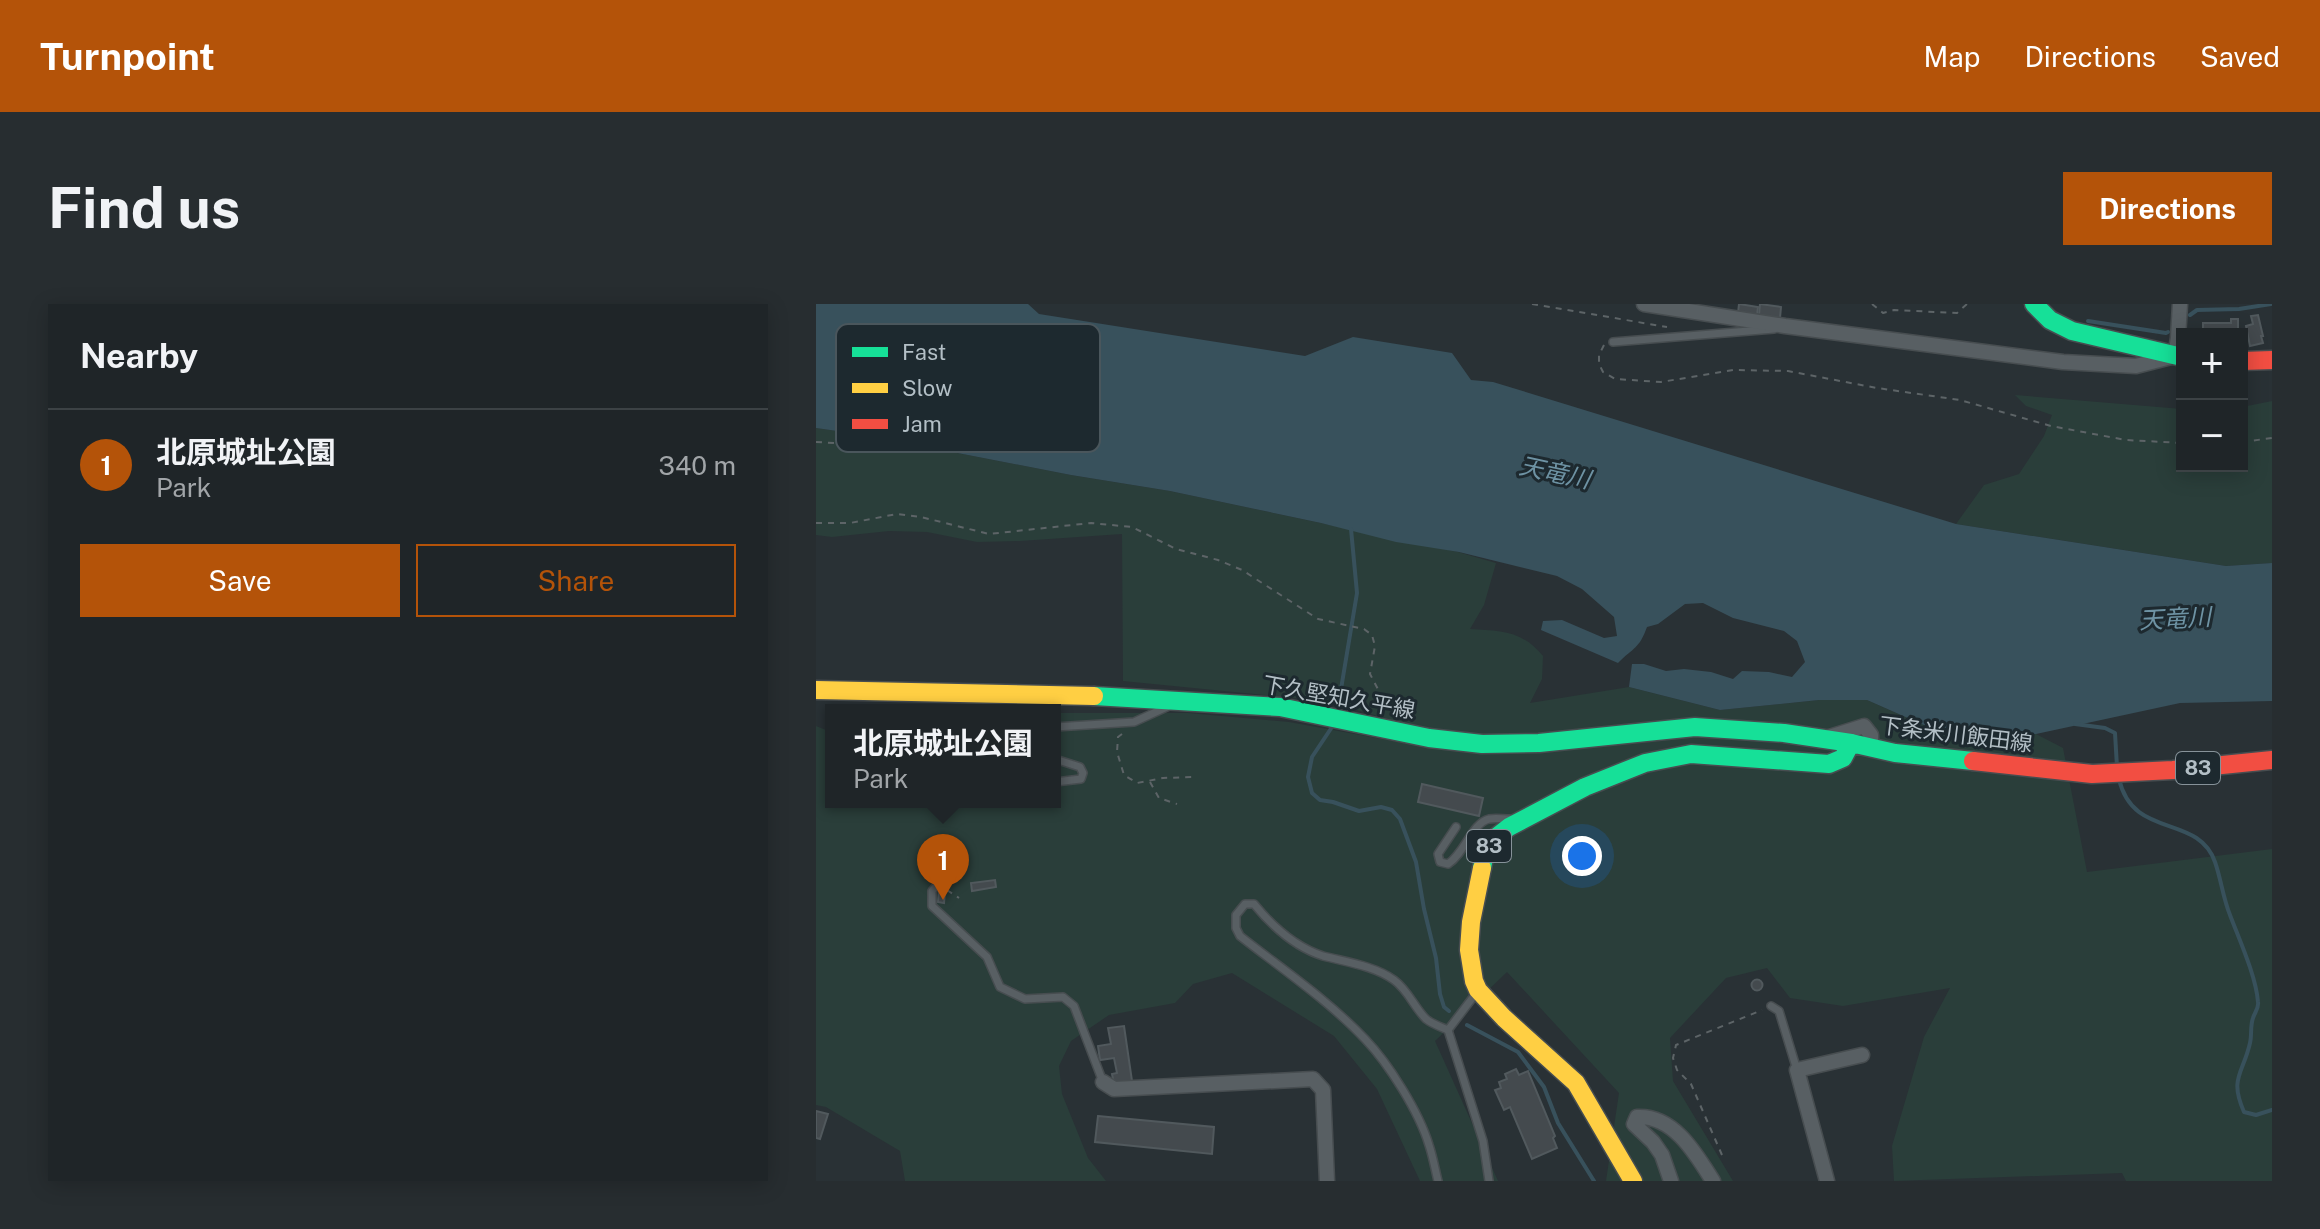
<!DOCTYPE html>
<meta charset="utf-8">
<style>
:root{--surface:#1f2528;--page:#272d30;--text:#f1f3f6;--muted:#a1a5a8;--line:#3c4245;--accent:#b45309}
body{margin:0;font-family:"Public Sans","Noto Sans JP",sans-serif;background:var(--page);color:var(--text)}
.controls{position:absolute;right:24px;top:24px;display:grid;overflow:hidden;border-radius:0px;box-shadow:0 4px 20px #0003}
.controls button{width:72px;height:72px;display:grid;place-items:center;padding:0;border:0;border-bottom:2px solid var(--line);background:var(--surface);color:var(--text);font:40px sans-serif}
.you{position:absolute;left:766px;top:552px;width:28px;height:28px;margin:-20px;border:6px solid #fff;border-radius:50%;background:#1a73e8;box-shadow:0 0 0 12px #1a73e833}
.badge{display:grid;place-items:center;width:52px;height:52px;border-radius:50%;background:var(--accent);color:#fff;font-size:26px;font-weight:700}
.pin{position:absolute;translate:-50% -66px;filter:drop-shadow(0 2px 4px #0008)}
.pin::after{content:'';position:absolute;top:42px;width:28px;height:24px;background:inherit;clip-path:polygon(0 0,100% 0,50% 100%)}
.popup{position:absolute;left:9px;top:400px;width:236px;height:104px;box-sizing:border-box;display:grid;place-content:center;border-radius:0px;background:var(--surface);filter:drop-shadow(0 2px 6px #0005);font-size:26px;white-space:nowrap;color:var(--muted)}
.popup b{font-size:30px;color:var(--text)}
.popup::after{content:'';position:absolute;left:50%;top:100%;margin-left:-16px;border:16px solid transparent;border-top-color:var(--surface)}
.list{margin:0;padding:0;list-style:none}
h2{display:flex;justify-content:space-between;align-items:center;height:104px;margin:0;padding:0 32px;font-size:34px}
h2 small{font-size:26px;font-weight:400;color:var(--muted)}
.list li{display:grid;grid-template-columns:52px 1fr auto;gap:24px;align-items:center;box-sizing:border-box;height:112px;padding:0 32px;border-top:2px solid var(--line)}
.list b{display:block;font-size:30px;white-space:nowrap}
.list p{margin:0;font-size:26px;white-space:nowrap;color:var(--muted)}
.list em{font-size:26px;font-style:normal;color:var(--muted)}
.actions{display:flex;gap:16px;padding:24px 32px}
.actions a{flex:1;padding:18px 0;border:2px solid var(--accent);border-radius:0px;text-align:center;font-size:28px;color:var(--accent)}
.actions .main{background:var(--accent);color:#fff}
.map{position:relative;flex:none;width:1456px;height:877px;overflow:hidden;border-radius:0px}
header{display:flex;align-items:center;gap:48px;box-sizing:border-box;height:112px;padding:0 40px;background:var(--accent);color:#fff}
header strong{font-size:38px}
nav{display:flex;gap:44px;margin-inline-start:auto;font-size:28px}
.intro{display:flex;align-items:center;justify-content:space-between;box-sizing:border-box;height:192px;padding:0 48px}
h1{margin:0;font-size:56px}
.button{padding:20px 36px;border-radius:0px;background:var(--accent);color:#fff;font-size:28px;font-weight:700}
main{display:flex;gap:48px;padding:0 48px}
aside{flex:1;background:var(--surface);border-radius:0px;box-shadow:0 4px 20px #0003}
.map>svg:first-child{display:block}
.green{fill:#2a3e3a}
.water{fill:#38515c}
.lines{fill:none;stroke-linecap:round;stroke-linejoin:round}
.stream{stroke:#38515c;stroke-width:4}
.building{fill:#444a4e;stroke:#51595d;stroke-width:2}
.lane-casing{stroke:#474d50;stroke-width:10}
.street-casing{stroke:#474d50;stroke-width:17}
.fast-casing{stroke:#474d50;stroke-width:21}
.slow-casing{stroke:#474d50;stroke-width:21}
.jam-casing{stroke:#474d50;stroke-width:21}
.path{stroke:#5d6467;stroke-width:2;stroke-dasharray:6 6;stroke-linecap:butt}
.lane{stroke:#585f63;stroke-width:7}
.street{stroke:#585f63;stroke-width:14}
.fast{stroke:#16e098;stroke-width:18}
.slow{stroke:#ffcf43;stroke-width:18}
.jam{stroke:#f24e42;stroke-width:18}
.labels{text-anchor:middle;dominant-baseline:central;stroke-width:6;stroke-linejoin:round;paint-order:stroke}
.shield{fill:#1d292f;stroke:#869299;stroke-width:2}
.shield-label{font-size:20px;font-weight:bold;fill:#b3bfc6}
.street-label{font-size:22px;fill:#b3bfc6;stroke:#1d292f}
.water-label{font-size:24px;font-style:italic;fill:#6e93a4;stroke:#1d292f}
.key{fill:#1d292f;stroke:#4a565c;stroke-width:2}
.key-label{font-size:22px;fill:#b3bfc6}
</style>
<header>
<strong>Turnpoint</strong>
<nav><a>Map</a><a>Directions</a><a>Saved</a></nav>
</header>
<div class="intro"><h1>Find us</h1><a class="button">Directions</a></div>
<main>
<aside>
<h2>Nearby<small></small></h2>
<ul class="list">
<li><span class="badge">1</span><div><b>北原城址公園</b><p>Park</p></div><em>340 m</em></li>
</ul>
<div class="actions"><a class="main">Save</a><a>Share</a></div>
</aside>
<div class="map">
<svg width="1456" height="877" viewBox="0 0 1456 877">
<rect width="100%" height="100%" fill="#293135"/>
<g class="green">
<polygon points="1199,91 1366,105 1366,162 1426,162 1426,103 1456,97 1456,259 1410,262 1140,220 1168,181 1203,170 1228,132 1236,111 1210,102"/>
<path d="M0,124L49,131L255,171L354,187L642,248L680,259L668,301L654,325C684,327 706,326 727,352L726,375L714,399L813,383L904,406L1003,396H1051L1137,434L1220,430L1247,444L1271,568L1456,545V877H1310L1306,869L1078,877L1076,842L1108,733L1134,684L1027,702L974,694L951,664L910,674L854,734L857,777L917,877H790L803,789L691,668L619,737L682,877H604L561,785L518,732L416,669L377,680L359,699L293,711L255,737L243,762L246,790L272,854L290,877H89L84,847L10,803L0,801V422L15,428V498H239V409H372L473,418L605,442L586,419L510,397L307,377L306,230L204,237L161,238L111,228L73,227L16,233L0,231Z"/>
</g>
<path class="water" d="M0,0H212L223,10L489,52L537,33L636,49L655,76L677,78L1140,220L1410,262L1456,259V397L1364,399L1220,430L1137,434L1051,396H1003L904,406L813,383L816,360H828L850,367L868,365L895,368L917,375L926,367L953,368L976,373L989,358L981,337L968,327L917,314L887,299L869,300L842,320L831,323C823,345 818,343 802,359L725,326L727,317L746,316L788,334L801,332L798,313L766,285L741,272L643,248L580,238L505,219L354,187L255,171L49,131L0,124Z"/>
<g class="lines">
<g class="stream">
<polyline points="1374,11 1381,6 1423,5 1455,0"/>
<polyline points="1272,17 1350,29 1352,28"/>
<polyline points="523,397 541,289 535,225"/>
<polyline points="1259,420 1289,424 1299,429 1301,463"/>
<polyline points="516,423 496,453 492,473 496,489 504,496 517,498 543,507 565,503 576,506 584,515 600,558 608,605 620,654 624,690 628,703 633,707"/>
<path d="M1303,475C1317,536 1382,509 1399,558C1405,575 1407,594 1414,611C1423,635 1440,672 1442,698C1443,704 1439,708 1437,714C1434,722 1436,731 1434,739C1427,770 1413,774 1428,808L1440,811L1456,806"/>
<polyline points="651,721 702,748 728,783 742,819 778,877"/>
</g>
</g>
<g class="building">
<polygon points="923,0 942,3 941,11 922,9"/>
<polygon points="944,0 965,3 964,14 943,11"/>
<polygon points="1442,11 1447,32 1445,32 1447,39 1434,42 1430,22 1437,20 1435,12"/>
<polygon points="1415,15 1422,15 1422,30 1387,30 1387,19 1415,19"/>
<polygon points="606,480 667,494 663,512 602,498"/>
<polygon points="179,576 180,583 156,587 155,579"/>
<polygon points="123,587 129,588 128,599 122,598"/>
<circle cx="941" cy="681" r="5.5"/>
<polygon points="308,722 316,777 298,780 296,770 301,769 298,754 284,756 282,742 295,740 292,724"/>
<polygon points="700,765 703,771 712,767 739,832 737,834 741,844 716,855 694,803 688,806 679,786 685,784 683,778 691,775 689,770"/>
<polygon points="0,807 12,810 4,835 0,834"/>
<polygon points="282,812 398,823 396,850 279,838"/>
</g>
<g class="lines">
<defs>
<g id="lane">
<polyline points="797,38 958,25"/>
<polyline points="239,423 318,418 353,402"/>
<polyline points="239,455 264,463 267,469 265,475 239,478"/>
<path d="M640,523L622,550L624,558L632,560C649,549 656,519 673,515C679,514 687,515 694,515"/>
<polyline points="122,580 116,587 116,602 171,653 184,683 209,695 247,693 258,702 287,778"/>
<polyline points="955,702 963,707 981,766"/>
<polyline points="632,726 667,837 673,877"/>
<path d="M622,877C619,865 617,853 613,841C603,808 573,760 549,735C512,696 466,665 424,632L420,624V611L429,600H438C456,622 479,643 507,652C530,658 559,662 578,676C592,686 598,703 610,715C616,720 625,723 632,726L661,688"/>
</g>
<g id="street">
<polyline points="828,0 969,22 1247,58 1320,62 1359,52 1362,34 1364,0"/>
<polyline points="1010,434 1048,422 1055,431 1055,444"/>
<polyline points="287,778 298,785 497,775 507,786 511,877"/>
<path d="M855,877L846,851L837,838L818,820L821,813C858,811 880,850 897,877"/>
<polyline points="1011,877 981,766 1046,751"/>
</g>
<g id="fast">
<polyline points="1218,0 1234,16 1256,27 1366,53"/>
<polyline points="278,392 464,403 613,434 666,440 723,439 879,423 968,429 1035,439"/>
<polyline points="666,564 669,549 679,534 693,523 769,483 829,459 875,450 1013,460 1027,454 1035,439 1079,449 1157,457"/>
</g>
<g id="slow">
<polyline points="0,386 278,392"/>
<polyline points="666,564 655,618 653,646 658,677 662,686 688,714 760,779 817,877"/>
</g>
<g id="jam">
<polyline points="1426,57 1456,56"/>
<polyline points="1157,457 1276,470 1357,466 1456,456"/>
</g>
</defs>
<use href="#lane" class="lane-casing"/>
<use href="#street" class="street-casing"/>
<use href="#fast" class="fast-casing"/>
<use href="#slow" class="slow-casing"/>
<use href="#jam" class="jam-casing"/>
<g class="path">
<polyline points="716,0 851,23"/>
<polyline points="1056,0 1067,9 1078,6 1141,9 1151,0"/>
<polyline points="788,41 783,51 783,60 787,68 799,75 845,78 917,66 972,67 1061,84 1144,96 1235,122 1310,136 1366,139"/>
<polyline points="0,138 35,140 44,135"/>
<polyline points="1426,138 1456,134"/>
<polyline points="0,219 34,219 81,210 105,213 173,230 275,219 316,223 360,245 402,256 426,266 502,315 548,325 556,331 559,342 554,370 565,391 579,410"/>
<polyline points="306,430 302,433 301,448 308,471 321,479 347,474 376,473"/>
<polyline points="334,478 343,494 361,500"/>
<polyline points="109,572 117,571"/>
<polyline points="131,586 143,594"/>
<polyline points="906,851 875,780 861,766 857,754 860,741 946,706"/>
</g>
<use href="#lane" class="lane"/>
<use href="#street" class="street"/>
<use href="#fast" class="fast"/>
<use href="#slow" class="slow"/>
<use href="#jam" class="jam"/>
</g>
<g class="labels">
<g class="shield">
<rect x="1360" y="448" width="44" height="32" rx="6"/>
<rect x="651" y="526" width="44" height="32" rx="6"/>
</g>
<g class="shield-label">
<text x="1382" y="464">83</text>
<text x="673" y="542">83</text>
</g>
<g class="street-label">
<text transform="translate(523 393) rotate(10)">下久堅知久平線</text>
<text transform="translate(1140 430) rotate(7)">下条米川飯田線</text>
</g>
<g class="water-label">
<text transform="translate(739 168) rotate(12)">天竜川</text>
<text transform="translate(1359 314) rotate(-3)">天竜川</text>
</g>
</g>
<rect x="20" y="20" width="264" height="128" rx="12" class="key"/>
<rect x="36" y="43" width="36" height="10" fill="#16e098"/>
<rect x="36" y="79" width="36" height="10" fill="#ffcf43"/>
<rect x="36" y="115" width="36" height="10" fill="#f24e42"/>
<g class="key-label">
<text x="86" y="56">Fast</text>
<text x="86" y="92">Slow</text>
<text x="86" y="128">Jam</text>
</g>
</svg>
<div class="controls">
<button>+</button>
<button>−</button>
</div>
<div class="you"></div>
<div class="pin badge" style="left:127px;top:596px">1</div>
<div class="popup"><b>北原城址公園</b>Park</div>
</div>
</main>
